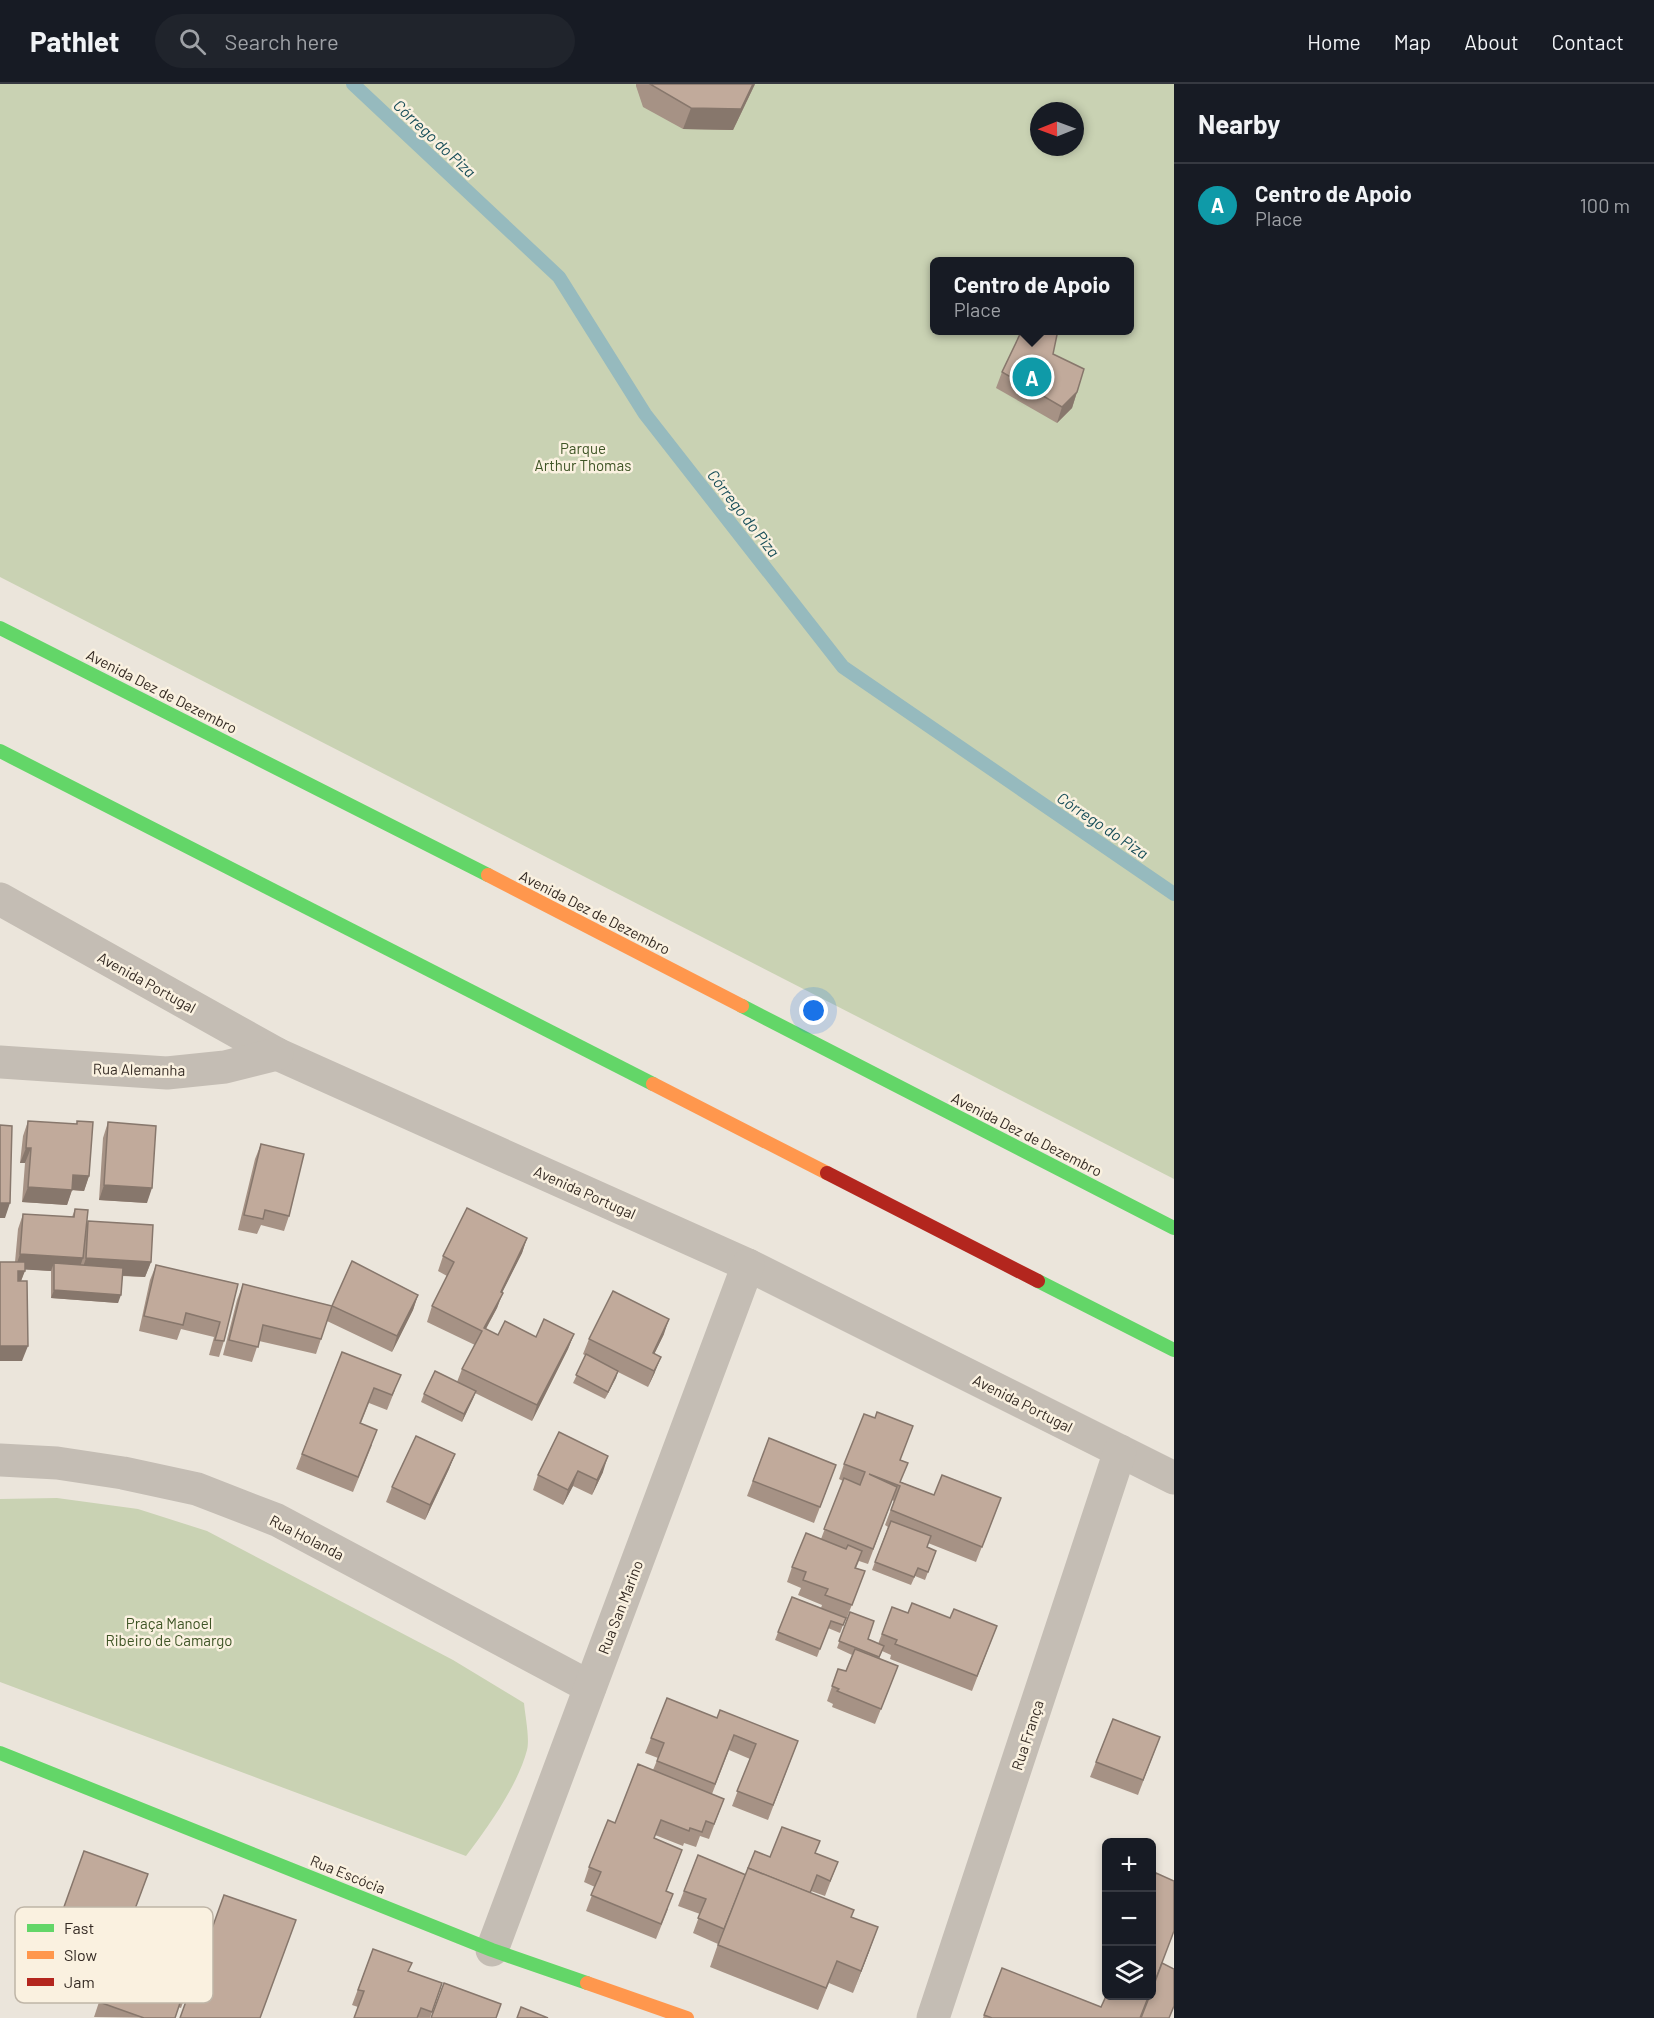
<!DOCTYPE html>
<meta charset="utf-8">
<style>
:root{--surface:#171b24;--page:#20242c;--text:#f1f3f6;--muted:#9ea1a6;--line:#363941;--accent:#0b8043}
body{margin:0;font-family:Barlow,sans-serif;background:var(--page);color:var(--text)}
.controls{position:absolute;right:18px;bottom:18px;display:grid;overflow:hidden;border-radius:9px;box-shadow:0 3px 9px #0003}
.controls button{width:54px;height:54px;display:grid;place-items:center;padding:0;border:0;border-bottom:2px solid var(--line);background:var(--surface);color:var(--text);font:30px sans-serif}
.compass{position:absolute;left:1030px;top:18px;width:54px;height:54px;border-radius:50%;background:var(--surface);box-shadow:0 3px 9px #0003;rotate:269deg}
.you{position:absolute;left:814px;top:927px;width:21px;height:21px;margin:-15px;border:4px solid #fff;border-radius:50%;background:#1a73e8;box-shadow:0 0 0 9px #1a73e833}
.badge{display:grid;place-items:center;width:39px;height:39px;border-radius:50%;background:var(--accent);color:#fff;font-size:20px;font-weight:700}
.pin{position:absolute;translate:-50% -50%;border:3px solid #fff;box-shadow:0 2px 6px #0006}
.popup{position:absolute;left:930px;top:173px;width:204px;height:78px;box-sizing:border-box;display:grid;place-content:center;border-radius:9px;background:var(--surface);filter:drop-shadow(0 2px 4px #0005);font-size:20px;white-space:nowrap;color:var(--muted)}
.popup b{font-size:22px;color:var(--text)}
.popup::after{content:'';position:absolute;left:50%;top:100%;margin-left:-12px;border:12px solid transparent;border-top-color:var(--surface)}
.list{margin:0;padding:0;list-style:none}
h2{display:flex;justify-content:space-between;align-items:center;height:78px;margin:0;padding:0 24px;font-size:26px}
h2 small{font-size:20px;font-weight:400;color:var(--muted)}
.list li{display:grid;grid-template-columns:39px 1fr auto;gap:18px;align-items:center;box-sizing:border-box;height:84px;padding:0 24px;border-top:2px solid var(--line)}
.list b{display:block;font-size:22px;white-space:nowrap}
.list p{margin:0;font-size:20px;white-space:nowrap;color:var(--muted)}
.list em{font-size:20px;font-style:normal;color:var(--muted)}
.icon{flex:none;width:33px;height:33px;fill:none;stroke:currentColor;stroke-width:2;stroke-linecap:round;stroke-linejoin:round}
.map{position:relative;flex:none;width:1174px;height:1934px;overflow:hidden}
header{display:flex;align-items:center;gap:36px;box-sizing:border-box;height:84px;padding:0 30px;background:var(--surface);border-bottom:2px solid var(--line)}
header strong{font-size:28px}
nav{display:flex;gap:33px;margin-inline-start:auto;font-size:21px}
.search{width:420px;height:54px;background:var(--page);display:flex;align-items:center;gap:15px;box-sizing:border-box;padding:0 21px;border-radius:33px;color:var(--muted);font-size:22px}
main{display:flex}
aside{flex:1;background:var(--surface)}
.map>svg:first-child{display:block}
.green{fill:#c9d2b3;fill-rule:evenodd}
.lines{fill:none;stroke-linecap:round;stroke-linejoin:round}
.stream{stroke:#96babe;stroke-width:14}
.street{stroke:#c4bdb4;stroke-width:33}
.fast{stroke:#63d668;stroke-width:14}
.slow{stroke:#ff974d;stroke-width:14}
.jam{stroke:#b3261e;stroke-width:14}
.wall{fill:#a69285}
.shaded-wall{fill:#87776c}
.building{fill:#c1aa9b;stroke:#87776c;stroke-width:1.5}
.labels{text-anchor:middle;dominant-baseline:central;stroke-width:5;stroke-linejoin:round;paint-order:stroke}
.park-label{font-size:15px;fill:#3e5425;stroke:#faf1e0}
.street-label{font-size:15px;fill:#342a23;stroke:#faf1e0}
.water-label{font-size:16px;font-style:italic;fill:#164d58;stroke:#faf1e0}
.key{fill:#faf1e0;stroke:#bfb5a7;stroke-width:1.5}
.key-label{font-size:16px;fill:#342a23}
</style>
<header>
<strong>Pathlet</strong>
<div class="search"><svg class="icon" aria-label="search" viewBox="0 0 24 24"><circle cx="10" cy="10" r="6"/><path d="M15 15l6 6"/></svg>Search here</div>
<nav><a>Home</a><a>Map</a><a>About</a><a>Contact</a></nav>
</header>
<main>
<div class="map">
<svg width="1174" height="1934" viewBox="0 0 1174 1934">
<rect width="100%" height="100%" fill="#ebe5db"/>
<g class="green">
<path d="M0,0H1174V1095L0,493ZM1039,27H1075V63H1039ZM934,178H1130V246H934Z"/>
<path d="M57,1414L138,1425L207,1447L453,1576L524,1619C525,1631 530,1655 527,1666C518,1701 488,1743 466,1772L0,1598V1415Z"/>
</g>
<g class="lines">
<polyline class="stream" points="353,0 559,193 645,330 843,583 1174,810"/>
<g class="street">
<polyline points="0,815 277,970 748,1181 1174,1394"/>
<polyline points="0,978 167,989 225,983 277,970"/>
<polyline points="0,1376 57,1379 123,1389 197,1405 277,1436 590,1603"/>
<polyline points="492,1866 748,1181"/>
<polyline points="933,1934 1120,1367"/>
</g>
<g class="fast">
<polyline points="0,544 488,791"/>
<polyline points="0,667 653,1000"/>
<polyline points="742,922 1174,1144"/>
<polyline points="1038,1197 1174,1266"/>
<polyline points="0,1669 492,1866 587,1899"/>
</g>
<g class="slow">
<polyline points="488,791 742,922"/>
<polyline points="653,1000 827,1089"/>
<polyline points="587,1899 687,1934"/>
</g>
<polyline class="jam" points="827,1089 1038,1197"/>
</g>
<g class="wall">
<polygon points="636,0 755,0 733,46 683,45 643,23 636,2"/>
<polygon points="1053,270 1077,308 1072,324 1057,339 996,304 1002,288"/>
<polygon points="28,1037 89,1092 84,1107 72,1106 67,1121 22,1118 25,1079 20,1079 23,1052"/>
<polygon points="108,1038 147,1119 99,1116 103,1054"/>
<polygon points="261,1060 289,1132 284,1147 261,1141 257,1150 238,1146 255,1075"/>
<polygon points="75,1125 86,1144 88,1137 151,1178 145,1193 122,1192 118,1219 51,1214 51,1187 25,1185 21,1197 22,1277 0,1277 0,1179 15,1178 18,1145 23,1130 72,1133"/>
<polygon points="527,1154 522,1169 502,1208 497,1224 486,1245 498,1251 536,1253 574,1250 568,1265 532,1337 475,1309 462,1338 421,1318 424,1310 457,1298 462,1285 475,1261 427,1238 432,1222 447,1192 438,1187 443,1172"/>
<polygon points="156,1181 238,1200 224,1257 219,1273 209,1271 214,1253 181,1245 177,1256 139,1247 150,1196"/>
<polygon points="243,1200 332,1222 418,1211 413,1226 392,1268 327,1237 316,1270 259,1257 252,1278 223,1271 237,1216"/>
<polygon points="664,1250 654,1270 655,1288 648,1303 618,1288 605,1315 573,1299 586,1272 583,1270 589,1255"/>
<polygon points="342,1268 395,1306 387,1326 369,1319 361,1339 372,1361 353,1408 296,1385"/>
<polygon points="559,1348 603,1388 592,1411 573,1402 563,1421 533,1406 538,1391"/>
<polygon points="769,1354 836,1381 814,1439 747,1412"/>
<polygon points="455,1370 449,1385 425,1436 386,1418 392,1403"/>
<polygon points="900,1376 901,1398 934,1411 1001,1414 976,1478 928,1459 927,1463 936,1467 925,1496 915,1492 911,1501 872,1486 888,1443 885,1441 894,1417 892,1416 868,1480 859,1477 856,1484 865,1487 846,1536 845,1536 840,1549 828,1544 817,1573 775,1556 792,1513 821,1524 822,1521 798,1511 801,1504 787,1498 792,1483 821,1455 843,1397 839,1395 844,1380"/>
<polygon points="892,1523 908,1529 950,1534 997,1542 972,1607 890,1575 891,1571 882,1567 879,1575 898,1582 875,1640 832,1623 833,1620 827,1617 838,1585 846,1587 852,1571 837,1564 850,1528 868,1555 878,1560"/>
<polygon points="717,1634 798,1657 768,1736 732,1722 750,1675 729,1666 712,1710 724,1715 709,1755 700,1752 696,1763 684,1759 683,1762 655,1751 654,1754 682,1766 666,1808 668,1825 656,1855 586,1827 595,1803 584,1798 589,1783 615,1739 653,1686 658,1674 645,1669 651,1654"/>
<polygon points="1113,1635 1160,1653 1138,1711 1090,1693"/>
<polygon points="820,1757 815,1769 838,1778 825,1812 811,1807 810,1809 851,1833 870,1865 853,1909 829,1899 818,1926 710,1883 718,1860 693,1849 700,1830 678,1822 698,1771 746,1791 770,1773"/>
<polygon points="148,1790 126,1848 109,1842 88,1900 60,1890 51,1917 20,1906 44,1844 55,1848"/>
<polygon points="136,1831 206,1856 181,1924 178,1923 175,1934 94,1933 99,1918 119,1895 125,1880 119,1877"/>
<polygon points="373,1865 408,1887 442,1899 430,1934 354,1934 358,1923 352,1921"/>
<polygon points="1002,1884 1101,1923 1141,1934 983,1934"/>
</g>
<g class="shaded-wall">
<polygon points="753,0 755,0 733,46 683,45 691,24"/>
<polygon points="1077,308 1072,324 1057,339 1062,323"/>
<polygon points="26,1064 31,1064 25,1079 20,1079"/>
<polygon points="73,1091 89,1092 84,1107 72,1106 67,1121 22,1118 28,1103"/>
<polygon points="104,1101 152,1104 147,1119 99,1116"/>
<polygon points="0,1119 10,1119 5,1134 0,1134"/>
<polygon points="527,1154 522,1169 495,1223 501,1208"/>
<polygon points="20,1170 83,1174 78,1189 54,1179 51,1187 15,1185"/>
<polygon points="86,1174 151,1178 145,1193 81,1189"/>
<polygon points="18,1187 25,1187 19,1202 12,1202"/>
<polygon points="54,1206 121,1211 118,1219 51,1214"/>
<polygon points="503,1209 497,1224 478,1259 484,1244"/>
<polygon points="418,1211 413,1226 392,1268 397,1252"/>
<polygon points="669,1235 664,1250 647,1285 653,1269"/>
<polygon points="574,1250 568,1265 532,1337 537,1321"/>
<polygon points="0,1262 28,1262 22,1277 0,1277"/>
<polygon points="661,1273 655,1288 648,1303 654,1287"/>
<polygon points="618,1287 616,1294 605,1315 608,1308"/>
<polygon points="476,1307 473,1315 462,1338 464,1330"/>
<polygon points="455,1370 449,1385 425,1436 430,1421"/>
<polygon points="608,1372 603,1388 592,1411 597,1396"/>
<polygon points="578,1387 573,1402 563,1421 568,1406"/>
<polygon points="878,1843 870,1865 853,1909 861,1887"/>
</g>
<g class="building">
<polygon points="650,0 753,0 741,25 691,24"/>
<polygon points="1022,246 1058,246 1053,270 1084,285 1077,308 1062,323 1002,288"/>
<polygon points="28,1037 77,1040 77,1037 93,1038 89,1092 73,1091 72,1106 28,1103 31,1064 26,1064"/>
<polygon points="108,1038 156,1042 152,1104 104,1101"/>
<polygon points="0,1041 12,1042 10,1119 0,1119"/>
<polygon points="261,1060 304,1070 289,1132 265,1126 263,1135 244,1131"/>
<polygon points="467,1124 527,1154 501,1208 503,1209 484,1244 498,1251 505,1237 536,1253 544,1235 574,1250 537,1321 462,1285 482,1247 432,1222 454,1178 443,1172"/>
<polygon points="75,1125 88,1126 83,1174 20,1170 23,1130 74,1133"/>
<polygon points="88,1137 153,1141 151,1178 86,1174"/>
<polygon points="352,1177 418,1211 397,1252 332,1222"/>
<polygon points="0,1178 25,1178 25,1187 18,1187 18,1197 27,1197 28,1262 0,1262"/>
<polygon points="54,1179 123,1184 121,1211 54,1206"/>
<polygon points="156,1181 238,1200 224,1257 215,1256 220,1238 186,1229 183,1241 144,1232"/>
<polygon points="243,1200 332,1222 321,1255 263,1241 258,1263 229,1256"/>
<polygon points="613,1207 669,1235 653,1269 661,1273 654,1287 589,1255"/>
<polygon points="342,1268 401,1291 392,1311 374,1304 360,1339 377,1346 358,1393 302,1370"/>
<polygon points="586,1270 618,1287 608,1308 576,1291"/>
<polygon points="435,1287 476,1307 464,1330 424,1310"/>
<polygon points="877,1328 913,1342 900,1376 908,1379 900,1398 934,1411 942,1391 1001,1414 982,1463 891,1426 900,1402 869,1390 897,1403 873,1465 824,1445 844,1394 860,1401 865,1388 844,1380 864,1330 875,1334"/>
<polygon points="559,1348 608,1372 597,1396 578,1387 568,1406 538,1391"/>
<polygon points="416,1352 455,1370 430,1421 392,1403"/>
<polygon points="769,1354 836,1381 820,1423 753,1397"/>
<polygon points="891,1437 931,1452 927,1463 936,1467 928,1488 918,1484 914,1493 875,1478"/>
<polygon points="806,1449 846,1465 848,1461 862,1467 855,1484 865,1487 852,1521 825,1511 828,1505 803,1496 806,1488 792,1483"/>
<polygon points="792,1513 846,1534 843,1541 831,1537 820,1565 778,1548"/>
<polygon points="912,1519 950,1534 954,1525 997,1542 977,1592 895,1560 897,1556 882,1550 892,1523 908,1529"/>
<polygon points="850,1528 874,1537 868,1555 884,1562 879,1573 839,1557"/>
<polygon points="855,1565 898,1582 881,1625 837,1607 839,1605 832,1602 838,1585 846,1587"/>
<polygon points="667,1614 717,1634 720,1626 798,1657 773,1721 737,1707 756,1660 734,1651 715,1700 657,1677 664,1659 651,1654"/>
<polygon points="1113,1635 1160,1653 1143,1696 1096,1678"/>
<polygon points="638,1680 724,1715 714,1740 706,1737 702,1748 690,1744 689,1747 661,1736 654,1754 682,1766 666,1807 673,1810 661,1840 591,1811 601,1788 589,1783 608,1736 615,1739"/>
<polygon points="782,1743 820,1757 815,1769 838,1778 830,1797 817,1791 810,1809 748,1784 755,1767 770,1773"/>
<polygon points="84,1767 148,1790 132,1833 114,1826 94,1885 36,1864 44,1844 55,1848"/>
<polygon points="698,1771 746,1791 724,1845 698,1834 706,1815 684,1807"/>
<polygon points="748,1784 854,1826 851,1833 878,1843 861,1887 837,1877 826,1904 718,1861"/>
<polygon points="1156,1789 1174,1797 1174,1847 1152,1905 1152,1800"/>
<polygon points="224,1811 296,1836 260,1934 180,1934"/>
<polygon points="136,1831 206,1856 187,1909 123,1886 131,1865 125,1862"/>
<polygon points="373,1865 412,1879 408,1887 442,1899 432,1928 421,1924 417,1934 354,1934 364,1907 358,1906"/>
<polygon points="33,1873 63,1884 54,1910 23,1899"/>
<polygon points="1162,1879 1174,1885 1174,1922 1169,1934 1141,1934 1150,1911 1152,1911 1152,1906"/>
<polygon points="1002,1884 1101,1923 1107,1910 1107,1911 1149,1911 1140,1934 992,1934 984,1931"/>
<polygon points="109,1892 181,1916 175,1934 144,1934 99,1918"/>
<polygon points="444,1899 501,1920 496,1934 431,1934"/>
<polygon points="521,1923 548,1934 517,1934"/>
</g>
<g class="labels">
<g class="park-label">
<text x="583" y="364">Parque<tspan x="583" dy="17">Arthur Thomas</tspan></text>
<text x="169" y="1539">Praça Manoel<tspan x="169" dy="17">Ribeiro de Camargo</tspan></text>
</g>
<g class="street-label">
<text transform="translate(162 607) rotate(27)">Avenida Dez de Dezembro</text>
<text transform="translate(595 828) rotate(27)">Avenida Dez de Dezembro</text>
<text transform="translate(147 898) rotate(29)">Avenida Portugal</text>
<text transform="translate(139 985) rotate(1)">Rua Alemanha</text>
<text transform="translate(1027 1050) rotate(27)">Avenida Dez de Dezembro</text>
<text transform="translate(585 1108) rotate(24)">Avenida Portugal</text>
<text transform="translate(1023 1319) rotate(27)">Avenida Portugal</text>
<text transform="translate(307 1453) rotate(27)">Rua Holanda</text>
<text transform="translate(620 1523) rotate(-69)">Rua San Marino</text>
<text transform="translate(1027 1651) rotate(-72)">Rua França</text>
<text transform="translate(348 1790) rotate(22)">Rua Escócia</text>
</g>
<g class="water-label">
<text transform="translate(435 54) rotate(43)">Córrego do Piza</text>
<text transform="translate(744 429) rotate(52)">Córrego do Piza</text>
<text transform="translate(1103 741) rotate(34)">Córrego do Piza</text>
</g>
</g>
<rect x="15" y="1823" width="198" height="96" rx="9" class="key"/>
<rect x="27" y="1840" width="27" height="8" fill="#63d668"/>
<rect x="27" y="1867" width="27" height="8" fill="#ff974d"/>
<rect x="27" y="1894" width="27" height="8" fill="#b3261e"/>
<g class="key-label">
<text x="64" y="1850">Fast</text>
<text x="64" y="1877">Slow</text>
<text x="64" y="1904">Jam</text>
</g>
</svg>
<div class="controls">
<button>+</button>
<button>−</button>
<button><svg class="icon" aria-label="layers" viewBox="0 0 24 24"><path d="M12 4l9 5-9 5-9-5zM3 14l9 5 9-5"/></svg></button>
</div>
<svg class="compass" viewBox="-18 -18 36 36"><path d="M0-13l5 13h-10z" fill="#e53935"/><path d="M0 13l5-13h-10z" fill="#9ea1a6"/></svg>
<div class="you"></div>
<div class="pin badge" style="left:1032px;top:293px;background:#0f9aa8">A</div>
<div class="popup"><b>Centro de Apoio</b>Place</div>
</div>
<aside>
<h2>Nearby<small></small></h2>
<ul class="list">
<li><span class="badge" style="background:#0f9aa8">A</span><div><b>Centro de Apoio</b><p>Place</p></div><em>100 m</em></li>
</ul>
</aside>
</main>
